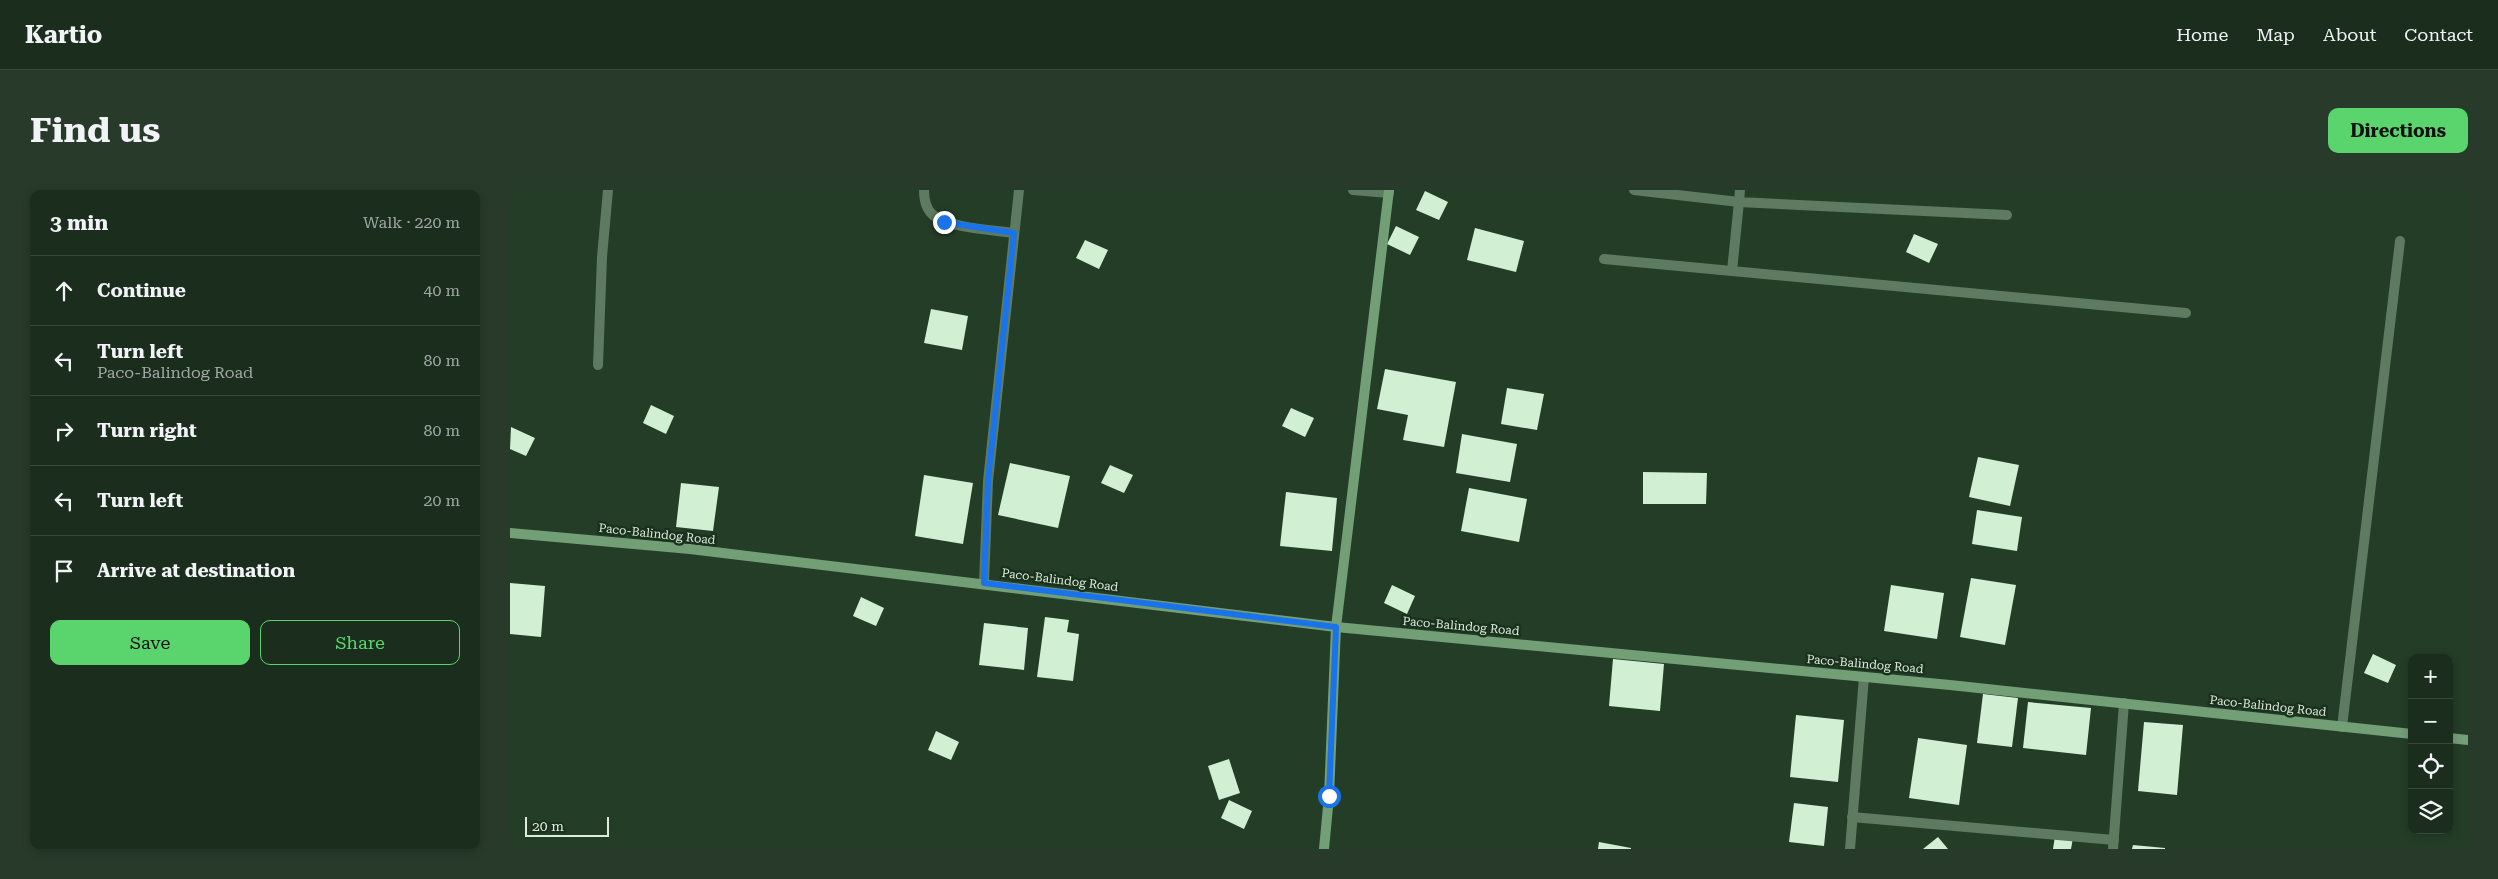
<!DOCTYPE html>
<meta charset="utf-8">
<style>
:root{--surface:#1b2e1d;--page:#283a2a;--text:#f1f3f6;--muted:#a0a8a4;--line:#394a3b;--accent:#5ad56e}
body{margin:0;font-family:"Roboto Serif",serif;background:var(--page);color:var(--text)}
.controls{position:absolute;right:15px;bottom:15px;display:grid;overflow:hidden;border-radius:10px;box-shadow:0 2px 8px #0003}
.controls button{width:45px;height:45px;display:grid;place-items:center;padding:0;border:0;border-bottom:1px solid var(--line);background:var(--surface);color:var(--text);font:25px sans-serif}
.scale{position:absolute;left:15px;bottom:12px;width:84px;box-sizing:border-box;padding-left:5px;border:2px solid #dcebdd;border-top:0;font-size:14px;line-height:18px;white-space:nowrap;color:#dcebdd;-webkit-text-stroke:4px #1a321d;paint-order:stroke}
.stop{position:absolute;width:15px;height:15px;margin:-11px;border:4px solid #1a73e8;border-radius:50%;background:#fff}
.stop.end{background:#1a73e8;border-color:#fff;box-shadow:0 1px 5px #0008}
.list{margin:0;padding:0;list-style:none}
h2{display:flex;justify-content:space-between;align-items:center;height:65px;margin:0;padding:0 20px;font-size:21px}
h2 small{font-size:16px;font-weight:400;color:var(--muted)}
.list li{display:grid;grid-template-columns:32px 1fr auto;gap:15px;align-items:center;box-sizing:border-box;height:70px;padding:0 20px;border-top:1px solid var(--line)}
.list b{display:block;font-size:19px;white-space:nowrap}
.list p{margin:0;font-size:16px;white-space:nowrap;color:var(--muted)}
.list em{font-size:16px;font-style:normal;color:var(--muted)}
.actions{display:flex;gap:10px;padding:15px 20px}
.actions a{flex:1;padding:11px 0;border:1px solid var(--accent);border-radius:10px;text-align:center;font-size:18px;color:var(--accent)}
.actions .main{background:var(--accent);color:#111}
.icon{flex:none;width:28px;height:28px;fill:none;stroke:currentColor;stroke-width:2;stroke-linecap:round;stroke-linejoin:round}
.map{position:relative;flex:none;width:1958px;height:659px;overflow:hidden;border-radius:10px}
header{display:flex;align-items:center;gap:30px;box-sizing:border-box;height:70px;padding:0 25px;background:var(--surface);border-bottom:1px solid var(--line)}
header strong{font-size:24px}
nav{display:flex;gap:28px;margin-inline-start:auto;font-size:18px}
.intro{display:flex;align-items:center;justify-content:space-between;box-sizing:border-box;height:120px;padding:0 30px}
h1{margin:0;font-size:35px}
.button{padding:12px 22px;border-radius:10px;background:var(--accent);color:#111;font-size:18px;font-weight:700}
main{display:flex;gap:30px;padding:0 30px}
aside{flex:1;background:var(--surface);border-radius:10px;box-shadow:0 2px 8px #0003}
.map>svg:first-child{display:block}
.building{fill:#d1efd2}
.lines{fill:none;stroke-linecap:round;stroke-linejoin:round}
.street{stroke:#5e7a60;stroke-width:10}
.secondary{stroke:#739f77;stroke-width:10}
.route{stroke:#1a73e8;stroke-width:6}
.labels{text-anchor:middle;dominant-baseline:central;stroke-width:5;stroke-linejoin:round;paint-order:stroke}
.street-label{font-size:12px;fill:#dcebdd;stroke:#1a321d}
</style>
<header>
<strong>Kartio</strong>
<nav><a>Home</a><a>Map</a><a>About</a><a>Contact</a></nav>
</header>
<div class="intro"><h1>Find us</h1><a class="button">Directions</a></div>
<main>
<aside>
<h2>3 min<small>Walk · 220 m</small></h2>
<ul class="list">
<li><svg class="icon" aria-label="ahead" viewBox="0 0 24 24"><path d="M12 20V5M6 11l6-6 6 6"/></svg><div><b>Continue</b></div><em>40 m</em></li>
<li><svg class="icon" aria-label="left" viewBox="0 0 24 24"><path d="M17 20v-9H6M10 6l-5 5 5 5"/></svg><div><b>Turn left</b><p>Paco-Balindog Road</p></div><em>80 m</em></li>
<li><svg class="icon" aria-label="right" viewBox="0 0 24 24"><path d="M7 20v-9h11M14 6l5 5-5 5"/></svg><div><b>Turn right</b></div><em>80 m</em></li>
<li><svg class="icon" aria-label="left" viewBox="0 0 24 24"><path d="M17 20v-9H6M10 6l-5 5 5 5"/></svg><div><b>Turn left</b></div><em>20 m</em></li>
<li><svg class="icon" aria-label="arrive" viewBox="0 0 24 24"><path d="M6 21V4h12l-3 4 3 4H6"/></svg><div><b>Arrive at destination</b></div></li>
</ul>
<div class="actions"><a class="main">Save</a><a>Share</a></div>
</aside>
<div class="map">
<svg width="1958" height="659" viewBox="0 0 1958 659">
<rect width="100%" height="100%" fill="#243d27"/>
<g class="building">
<polygon points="915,1 938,12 929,30 906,20"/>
<polygon points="886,36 909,47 900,65 877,54"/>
<polygon points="965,38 1014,51 1006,82 957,70"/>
<polygon points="1404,44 1428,54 1419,73 1396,62"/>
<polygon points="575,50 598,60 589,79 566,68"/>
<polygon points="421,119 458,126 452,160 414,153"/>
<polygon points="875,179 946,192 934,257 893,250 898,225 867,219"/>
<polygon points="997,198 1034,204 1027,240 991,234"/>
<polygon points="141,215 164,226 156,244 133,233"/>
<polygon points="781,218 804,228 795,247 772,236"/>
<polygon points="1,237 25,248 16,266 0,259"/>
<polygon points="952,244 1007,254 1000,292 946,283"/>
<polygon points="1468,267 1509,275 1500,316 1459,307"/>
<polygon points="500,273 560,286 548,338 488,325"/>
<polygon points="600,275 623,285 614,303 591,293"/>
<polygon points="1133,282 1197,283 1196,314 1133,314"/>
<polygon points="414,285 463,293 453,354 405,346"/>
<polygon points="171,293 209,297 203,341 166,337"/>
<polygon points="959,298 1017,309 1009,352 951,341"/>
<polygon points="776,302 827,308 822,361 770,356"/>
<polygon points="1467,320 1512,327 1507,361 1462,354"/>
<polygon points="1461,388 1506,395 1495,455 1450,447"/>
<polygon points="0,393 35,396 31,447 0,444"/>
<polygon points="882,395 905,406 897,424 874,413"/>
<polygon points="1381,395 1434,403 1427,449 1374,441"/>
<polygon points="351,407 374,418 366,436 343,426"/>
<polygon points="535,427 559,430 557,442 569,444 563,491 527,487"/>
<polygon points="474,433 518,438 514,480 469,475"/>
<polygon points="1863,464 1886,475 1878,493 1854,483"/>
<polygon points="1103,469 1154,474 1150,521 1099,516"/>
<polygon points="1473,504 1508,508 1502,557 1467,553"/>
<polygon points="1518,512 1581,518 1576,565 1513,558"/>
<polygon points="1286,525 1334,530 1328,592 1280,587"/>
<polygon points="1634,532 1673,535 1667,605 1628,601"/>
<polygon points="426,541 449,552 441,570 418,560"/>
<polygon points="1408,548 1457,555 1449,615 1399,608"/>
<polygon points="719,569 730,603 709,610 698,576"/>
<polygon points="719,610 742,621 734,639 711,628"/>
<polygon points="1284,613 1318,617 1314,656 1279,652"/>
<polygon points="1545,646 1563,648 1561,659 1543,659"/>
<polygon points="1428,647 1438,659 1413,659"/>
<polygon points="1089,652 1121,658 1121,659 1088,659"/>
<polygon points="1623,655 1655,658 1655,659 1622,659"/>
</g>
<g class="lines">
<g class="street">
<path d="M414,0C414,9 416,19 423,25C439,38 483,40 504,43"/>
<polyline points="843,0 879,3"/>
<polyline points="1124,0 1229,12 1222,81 1676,123"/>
<polyline points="1230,0 1229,12 1497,25"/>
<polyline points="1094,69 1222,81"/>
<polyline points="88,175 92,67 98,0"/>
<polyline points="474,393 478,291 509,0"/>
<polyline points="1832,537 1890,51"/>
<polyline points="1342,627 1604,650"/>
<polyline points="1340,659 1354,487"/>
<polyline points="1603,659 1614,513"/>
</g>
<g class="secondary">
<polyline points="0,343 180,359 826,437 1440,495 1902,544"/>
<polyline points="1939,548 1958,550"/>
<polyline points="814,659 819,606 826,437 879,0"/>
</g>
</g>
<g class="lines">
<polyline class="route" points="434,32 504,43 478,291 474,393 826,437 819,606"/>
</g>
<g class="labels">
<g class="street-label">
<text transform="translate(147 344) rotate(6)">Paco-Balindog Road</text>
<text transform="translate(550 390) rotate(7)">Paco-Balindog Road</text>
<text transform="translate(951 436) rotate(5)">Paco-Balindog Road</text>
<text transform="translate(1355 474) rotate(5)">Paco-Balindog Road</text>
<text transform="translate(1758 516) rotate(6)">Paco-Balindog Road</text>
</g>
</g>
</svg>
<div class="controls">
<button>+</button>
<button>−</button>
<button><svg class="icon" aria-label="locate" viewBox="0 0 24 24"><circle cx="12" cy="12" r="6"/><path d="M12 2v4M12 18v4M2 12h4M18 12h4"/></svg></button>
<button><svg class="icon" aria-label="layers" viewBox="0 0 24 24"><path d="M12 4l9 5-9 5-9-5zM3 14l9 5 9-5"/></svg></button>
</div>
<div class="scale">20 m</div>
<div class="stop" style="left:819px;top:606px"></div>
<div class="stop end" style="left:434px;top:32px"></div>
</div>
</main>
